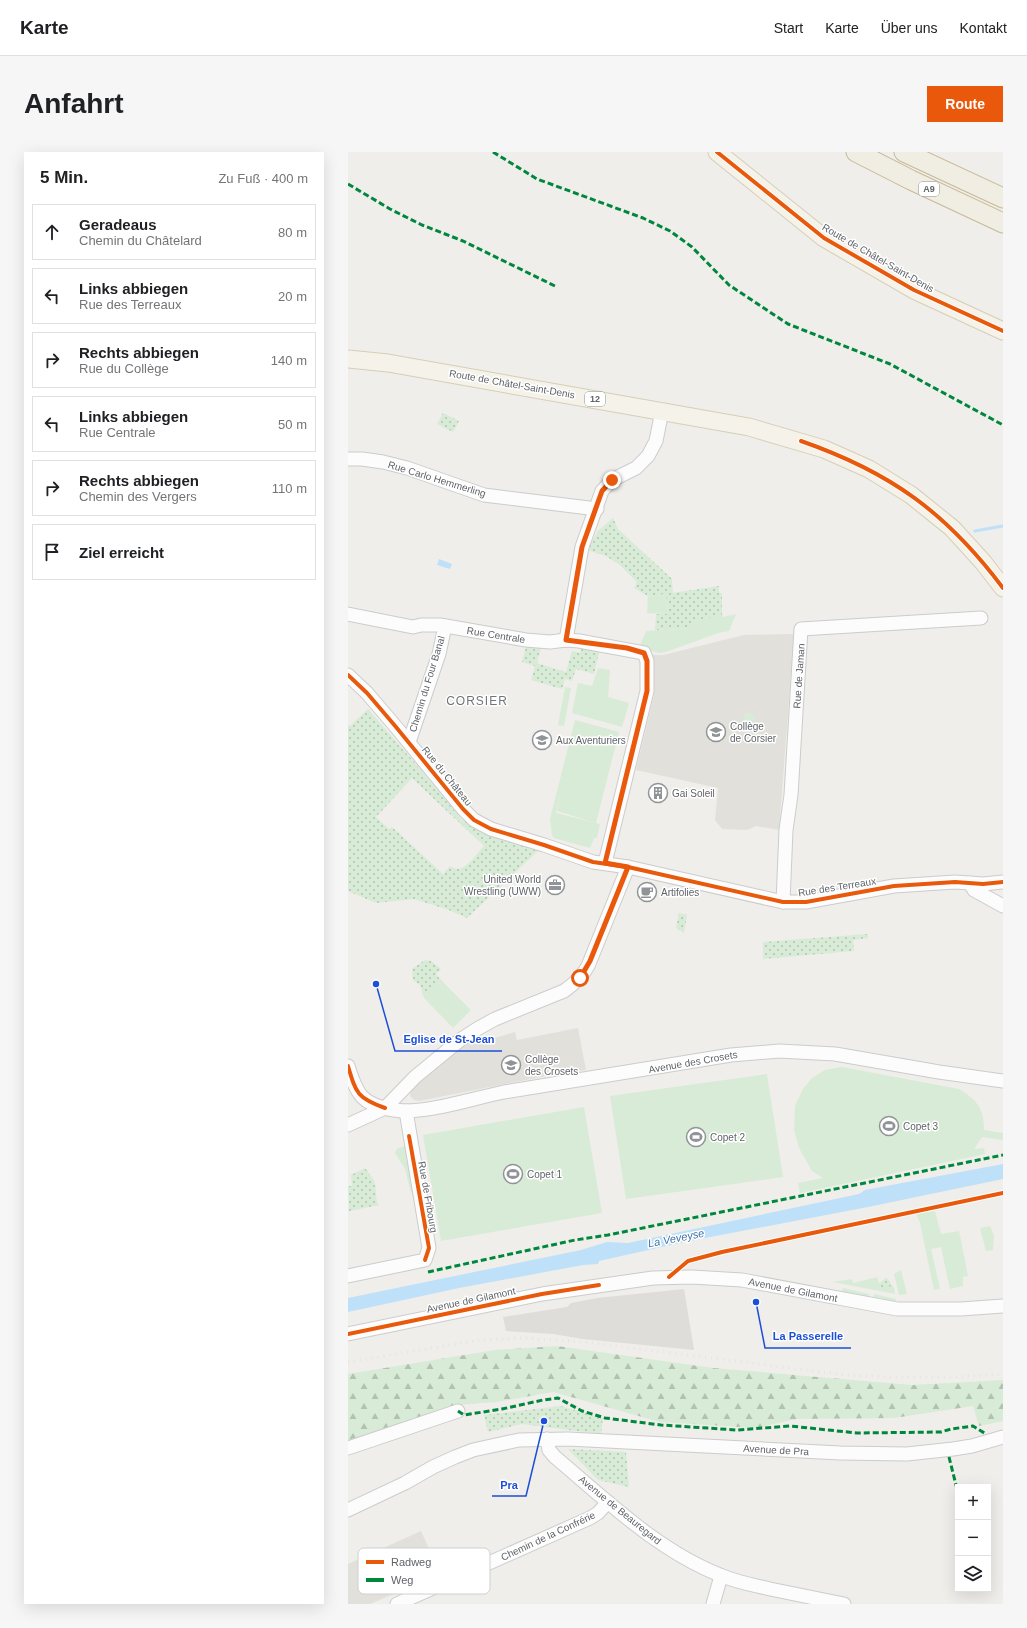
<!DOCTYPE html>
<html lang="de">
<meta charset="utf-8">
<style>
:root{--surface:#fff;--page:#f6f6f6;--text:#202124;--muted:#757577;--line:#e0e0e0;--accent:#ea580c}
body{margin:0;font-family:Helvetica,sans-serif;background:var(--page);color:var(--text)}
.controls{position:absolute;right:12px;bottom:12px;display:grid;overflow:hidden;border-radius:0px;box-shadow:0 4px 16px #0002}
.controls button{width:36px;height:36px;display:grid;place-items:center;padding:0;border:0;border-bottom:1px solid var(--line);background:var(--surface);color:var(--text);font:20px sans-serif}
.stop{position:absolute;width:12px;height:12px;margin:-9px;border:3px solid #ea580c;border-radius:50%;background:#fff}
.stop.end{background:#ea580c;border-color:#fff;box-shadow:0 1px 4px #0008}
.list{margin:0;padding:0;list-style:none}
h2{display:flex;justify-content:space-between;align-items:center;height:52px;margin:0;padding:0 16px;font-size:17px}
h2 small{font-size:13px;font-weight:400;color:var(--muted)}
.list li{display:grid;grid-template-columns:26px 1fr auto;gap:12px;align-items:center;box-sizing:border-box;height:56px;margin:0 8px 8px;padding:0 8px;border:1px solid var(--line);border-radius:0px}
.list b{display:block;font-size:15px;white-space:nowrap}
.list p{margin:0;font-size:13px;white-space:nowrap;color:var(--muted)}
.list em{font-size:13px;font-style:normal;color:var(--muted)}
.icon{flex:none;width:22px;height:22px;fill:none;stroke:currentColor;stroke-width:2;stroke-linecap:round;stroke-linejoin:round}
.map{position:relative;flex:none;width:655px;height:1452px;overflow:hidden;border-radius:0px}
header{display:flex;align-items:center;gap:24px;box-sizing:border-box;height:56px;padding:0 20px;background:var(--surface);border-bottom:1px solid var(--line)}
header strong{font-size:19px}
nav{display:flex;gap:22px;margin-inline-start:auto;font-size:14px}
.intro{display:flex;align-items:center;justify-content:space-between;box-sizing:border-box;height:96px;padding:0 24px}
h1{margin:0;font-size:28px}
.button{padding:10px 18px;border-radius:0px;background:var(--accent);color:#fff;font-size:14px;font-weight:700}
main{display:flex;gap:24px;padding:0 24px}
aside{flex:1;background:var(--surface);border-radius:0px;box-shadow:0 4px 16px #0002}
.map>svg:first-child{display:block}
.industrial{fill:#dfddda}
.education{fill:#e2e0da}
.grass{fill:#d8ebd6}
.forest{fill:url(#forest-firs)}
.park{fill:url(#park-dots);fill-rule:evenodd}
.water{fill:#bfe0f9}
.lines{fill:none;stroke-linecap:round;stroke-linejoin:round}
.stream{stroke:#bfe0f9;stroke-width:3}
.minor-casing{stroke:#cbcccc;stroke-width:15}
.major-casing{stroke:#d7ceb8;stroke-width:19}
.highway-casing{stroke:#c8b996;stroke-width:21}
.minor{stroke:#fdfcfc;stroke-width:13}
.major{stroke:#f4f2e9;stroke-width:17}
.highway{stroke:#f0ede3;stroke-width:19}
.rail{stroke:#e4e4e4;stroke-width:3;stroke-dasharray:1 5;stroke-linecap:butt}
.quiet{stroke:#00873e;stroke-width:3;stroke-dasharray:6 3;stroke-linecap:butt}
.cycleway-casing{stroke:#fff;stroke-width:6}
.cycleway{stroke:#e8590c;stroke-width:4}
.route{stroke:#ea580c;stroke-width:5}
.labels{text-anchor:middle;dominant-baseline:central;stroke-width:3;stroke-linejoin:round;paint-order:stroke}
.shield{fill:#fff;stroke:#8f9295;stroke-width:1}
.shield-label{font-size:9px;font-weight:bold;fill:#5f6368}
.street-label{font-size:10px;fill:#5f6368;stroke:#fff}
.poi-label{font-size:10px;fill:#5f6368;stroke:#fff;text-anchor:start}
.water-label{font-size:11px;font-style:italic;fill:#4174aa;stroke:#fff}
.quarter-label{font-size:12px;letter-spacing:1px;fill:#70757a;stroke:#fff}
.key{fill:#fff;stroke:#cfd0d2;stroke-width:1}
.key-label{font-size:11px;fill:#5f6368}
.leader{fill:none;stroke:#1d4ed8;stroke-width:1.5}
.callout-dot{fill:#1d4ed8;stroke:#fff;stroke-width:1.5}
.callout-label{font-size:11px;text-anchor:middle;font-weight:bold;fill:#1d4ed8;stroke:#fff;stroke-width:3;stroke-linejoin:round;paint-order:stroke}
</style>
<header>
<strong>Karte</strong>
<nav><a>Start</a><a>Karte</a><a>Über uns</a><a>Kontakt</a></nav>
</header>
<div class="intro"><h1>Anfahrt</h1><a class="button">Route</a></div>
<main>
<aside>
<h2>5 Min.<small>Zu Fuß · 400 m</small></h2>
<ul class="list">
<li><svg class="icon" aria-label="ahead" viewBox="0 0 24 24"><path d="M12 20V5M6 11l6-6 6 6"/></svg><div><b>Geradeaus</b><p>Chemin du Châtelard</p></div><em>80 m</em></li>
<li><svg class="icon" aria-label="left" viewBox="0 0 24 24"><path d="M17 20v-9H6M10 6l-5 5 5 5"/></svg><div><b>Links abbiegen</b><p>Rue des Terreaux</p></div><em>20 m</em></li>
<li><svg class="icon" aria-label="right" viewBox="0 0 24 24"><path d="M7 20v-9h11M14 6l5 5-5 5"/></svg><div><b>Rechts abbiegen</b><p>Rue du Collège</p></div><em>140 m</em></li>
<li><svg class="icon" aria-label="left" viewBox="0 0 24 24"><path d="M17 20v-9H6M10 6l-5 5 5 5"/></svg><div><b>Links abbiegen</b><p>Rue Centrale</p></div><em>50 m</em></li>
<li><svg class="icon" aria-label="right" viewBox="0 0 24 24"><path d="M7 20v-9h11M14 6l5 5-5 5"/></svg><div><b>Rechts abbiegen</b><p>Chemin des Vergers</p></div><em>110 m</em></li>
<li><svg class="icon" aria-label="arrive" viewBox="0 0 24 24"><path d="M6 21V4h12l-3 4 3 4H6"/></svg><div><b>Ziel erreicht</b></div></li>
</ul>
</aside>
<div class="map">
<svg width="655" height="1452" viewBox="0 0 655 1452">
<defs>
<pattern id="forest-firs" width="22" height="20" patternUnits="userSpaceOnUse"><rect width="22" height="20" fill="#d8ebd6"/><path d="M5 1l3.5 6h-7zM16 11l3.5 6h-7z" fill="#b2c2b1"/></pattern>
<pattern id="park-dots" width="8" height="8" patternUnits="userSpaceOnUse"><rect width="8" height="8" fill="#d8ebd6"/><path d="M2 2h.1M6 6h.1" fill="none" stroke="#b2c2b1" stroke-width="1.8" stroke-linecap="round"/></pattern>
</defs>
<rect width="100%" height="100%" fill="#efeeea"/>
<polygon class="industrial" points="336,1137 346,1198 235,1187 205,1182 158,1179 155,1165 219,1155 223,1151 249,1146"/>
<g class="education">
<polygon points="446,482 431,678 408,674 399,678 374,677 367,668 370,636 288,618 306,543 301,503 315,503 396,483"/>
<polygon points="230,876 238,918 193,925 71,949 66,948 62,944 63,938 95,907 125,885 129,891 167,880 169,888"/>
<polygon points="73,1379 92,1422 22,1452 0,1452 0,1412"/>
</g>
<g class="grass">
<polygon points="318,442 320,462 299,461 300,444"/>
<polygon points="388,462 381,479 370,481 318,500 312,501 291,496 298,479 345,476 345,469 374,463 375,465"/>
<polygon points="250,516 262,518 260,545 281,551 274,575 224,561 230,531 244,534"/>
<polygon points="217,535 223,536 216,574 210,573"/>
<circle cx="401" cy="566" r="5.5"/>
<polygon points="227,568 271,580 248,671 209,659 213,638 208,661 252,672 249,686 246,686 242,696 206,686 204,683 202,667"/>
<polygon points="94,829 123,858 105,876 76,846"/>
<path d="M494,915L611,937C629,948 636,956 636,978L655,981V988L634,985L626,997L636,996L637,1002L452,1041L450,1031L475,1026L464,1019L451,996L446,978L447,954L455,937L464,926L477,918Z"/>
<polygon points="419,922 435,1025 278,1047 262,944"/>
<polygon points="236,955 254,1061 93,1089 75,983"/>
<polygon points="58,993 67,1036 63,1041 57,1017 47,1001 49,997"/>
<polygon points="587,1059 593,1082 611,1079 620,1124 615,1125 615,1134 602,1137 593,1095 583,1097 592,1137 586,1138 572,1071 568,1061"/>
<polygon points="642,1074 646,1084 645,1098 638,1099 632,1076"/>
<polygon points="553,1118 559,1142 551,1143 546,1122"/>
<polygon points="529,1125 533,1137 543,1134 538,1126 539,1126 546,1136 547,1142 485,1130 504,1127 505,1131"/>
<polygon points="495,1136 521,1142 520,1147 493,1141"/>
<polygon points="526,1142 548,1147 548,1151 525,1147"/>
</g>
<polygon class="forest" points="209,1194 365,1216 564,1233 655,1228 655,1269 631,1274 625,1254 546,1266 448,1267 408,1276 312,1270 205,1240 148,1250 108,1253 0,1288 0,1222 147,1198"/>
<g class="park">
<polygon points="95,261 111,269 105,280 89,272"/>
<polygon points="265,366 270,377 324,427 325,441 371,434 371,441 374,441 374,463 345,469 345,476 307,478 308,462 320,462 318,442 300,444 286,436 289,430 272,413 258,404 239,398 250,379"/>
<polygon points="235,492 252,496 246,522 228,517 224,529 217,527 214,537 183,528 187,514 174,510 178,494 193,496 189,511 218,520 224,499 232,501"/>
<path d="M20,557L73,618L114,668L133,678L162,690L196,693L119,766L101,758L66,747L28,751L0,739V573L2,574ZM64,626L136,694C127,703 116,724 102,714L95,722L44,675L41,677L28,665Z"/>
<polygon points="331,761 339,763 336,781 328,776"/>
<polygon points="520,782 520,786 505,788 506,799 415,807 415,790"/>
<polygon points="77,808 83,809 93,817 88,822 94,829 76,846 72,833 65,828 64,817"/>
<path d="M17,1016C20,1020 23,1024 25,1027C30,1035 26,1047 31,1053L1,1059L0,1034H4L3,1023Z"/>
<polygon points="538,1126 543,1134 536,1138 533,1137 530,1132"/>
<polygon points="213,1254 255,1266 253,1282 174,1272 140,1280 136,1263"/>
<polygon points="220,1297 278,1300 281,1335 250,1328"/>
</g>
<g class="water">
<polygon points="91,407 104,412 102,417 89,413"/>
<polygon points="655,1012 655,1027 520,1055 336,1090 251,1109 250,1112 235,1113 111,1136 0,1160 0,1146 233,1098 259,1090 280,1091 511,1042 517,1038"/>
</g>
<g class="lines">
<polyline class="stream" points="627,379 655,374"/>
<defs>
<g id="minor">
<polyline points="0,307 14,307 35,310 59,316 136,343 249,357"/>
<polyline points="0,462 65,475 73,473 92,473 178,488 202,490 218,488 231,489 296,501 299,509 299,539 257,711"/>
<polyline points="218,488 234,395 254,339 264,328 288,316 300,304 308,289 314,259"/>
<polyline points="0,523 19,541 48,575 115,657 126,668 143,677 196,693 245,710 280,715 435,750 458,750 546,734 607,730 635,732 655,730"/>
<polyline points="61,590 91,502 97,474"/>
<polyline points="622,731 626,738 655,754"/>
<polyline points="435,750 438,678 443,643 453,477 633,466"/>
<path d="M0,914C9,943 14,953 46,958C75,963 126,946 156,940C232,927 307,916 383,903L431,899L487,902L591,920L655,929"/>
<path d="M0,973L37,956L67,925L112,888L129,877L147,867L216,839C226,832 234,825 240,814L280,715"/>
<polyline points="0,1124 77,1108 81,1096 58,959"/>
<polyline points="0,1182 194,1142 305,1126 344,1125 394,1128 549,1157 613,1157 655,1154"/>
<path d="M199,1287L201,1298L207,1305C258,1348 309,1398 372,1423C388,1430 405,1433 422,1437C446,1442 471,1447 496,1452"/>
<polyline points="0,1296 110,1259"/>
<polyline points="0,1358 57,1331 85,1315 107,1305 125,1298 171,1288 220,1287 492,1301 559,1302 605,1297 624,1294 655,1285"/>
<polyline points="49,1452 242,1366 250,1361 260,1350"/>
<polyline points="365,1452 373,1424"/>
</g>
<g id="major">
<polyline points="369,0 476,86 566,138 655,179"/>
<polyline points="0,207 40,211 401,275 476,297 521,317 563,343 604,376 635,410 655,436"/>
</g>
<g id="highway">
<polyline points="508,0 563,28 655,71"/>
<polyline points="556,0 655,46"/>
</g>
</defs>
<use href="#minor" class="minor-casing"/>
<use href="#major" class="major-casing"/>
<use href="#highway" class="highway-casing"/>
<use href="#minor" class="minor"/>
<use href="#major" class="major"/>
<use href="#highway" class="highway"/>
<polyline class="rail" points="0,1210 132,1188 175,1186 236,1190 498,1223 542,1225 606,1225 655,1222"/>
<g class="quiet">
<polyline points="145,0 189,27 295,66 322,79 344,95 381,133 440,172 542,212 655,273"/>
<polyline points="0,32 42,57 74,73 115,89 209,135"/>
<polyline points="80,1120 227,1088 260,1083 655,1003"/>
<polyline points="110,1259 116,1263 154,1257 195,1248 210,1246 234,1259 257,1266 313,1273 389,1278 442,1274 509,1281 593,1280 603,1277 625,1274 638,1282"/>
<polyline points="601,1305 610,1341"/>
<polyline points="610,1388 610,1397"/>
</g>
<defs>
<g id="cycleway">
<polyline points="369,0 476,86 566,138 655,179"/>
<path d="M453,289C542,320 598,360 655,436"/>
<polyline points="0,523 19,541 48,575 115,657 126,668 143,677 196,693 245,710 280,715 435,750 458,750 546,734 607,730 635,732 655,730"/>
<path d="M0,914C8,941 9,946 37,956"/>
<polyline points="61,984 81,1096 77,1108"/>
<polyline points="321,1125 340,1109 374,1100 655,1041"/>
<polyline points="0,1182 194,1142 251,1133"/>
</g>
</defs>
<use href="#cycleway" class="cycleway-casing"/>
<use href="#cycleway" class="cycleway"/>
</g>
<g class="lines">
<polyline class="route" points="232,826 242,809 280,715 257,711 299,539 299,509 296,501 279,496 218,488 234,395 254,339 264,328"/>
</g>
<defs>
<symbol id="school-ring" viewBox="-11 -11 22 22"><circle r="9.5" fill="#fff" stroke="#919496" stroke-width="1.5"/><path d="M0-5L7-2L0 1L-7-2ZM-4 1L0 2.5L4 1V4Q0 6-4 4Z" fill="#919496"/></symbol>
<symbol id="building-ring" viewBox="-11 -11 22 22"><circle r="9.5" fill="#fff" stroke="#919496" stroke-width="1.5"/><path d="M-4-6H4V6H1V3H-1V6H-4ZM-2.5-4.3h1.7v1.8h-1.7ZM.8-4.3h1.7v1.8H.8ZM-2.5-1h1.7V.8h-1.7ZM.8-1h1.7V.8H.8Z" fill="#919496"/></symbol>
<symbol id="office-ring" viewBox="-11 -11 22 22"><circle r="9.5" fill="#fff" stroke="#919496" stroke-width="1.5"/><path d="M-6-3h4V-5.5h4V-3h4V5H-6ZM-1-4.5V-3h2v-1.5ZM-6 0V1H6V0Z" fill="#919496"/></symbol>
<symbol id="cafe-ring" viewBox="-11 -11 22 22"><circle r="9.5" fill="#fff" stroke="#919496" stroke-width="1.5"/><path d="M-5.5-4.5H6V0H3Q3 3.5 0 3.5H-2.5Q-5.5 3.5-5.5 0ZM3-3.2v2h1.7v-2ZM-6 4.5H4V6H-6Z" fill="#919496"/></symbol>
<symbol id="stadium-ring" viewBox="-11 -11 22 22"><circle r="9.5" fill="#fff" stroke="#919496" stroke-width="1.5"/><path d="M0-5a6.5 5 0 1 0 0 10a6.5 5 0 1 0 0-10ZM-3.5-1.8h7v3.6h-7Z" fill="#919496"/></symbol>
</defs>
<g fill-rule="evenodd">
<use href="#school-ring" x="357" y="569" width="22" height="22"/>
<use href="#school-ring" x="183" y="577" width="22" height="22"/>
<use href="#building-ring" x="299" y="630" width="22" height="22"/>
<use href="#office-ring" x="196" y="722" width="22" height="22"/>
<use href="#cafe-ring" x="288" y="729" width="22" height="22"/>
<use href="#school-ring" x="152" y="902" width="22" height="22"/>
<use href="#stadium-ring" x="530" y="963" width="22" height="22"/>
<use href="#stadium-ring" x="337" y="974" width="22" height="22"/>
<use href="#stadium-ring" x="154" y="1011" width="22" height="22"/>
</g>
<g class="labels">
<g class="shield">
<rect x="571" y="30" width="20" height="14" rx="3"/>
<rect x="237" y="240" width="20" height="14" rx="3"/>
</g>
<g class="shield-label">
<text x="581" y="37">A9</text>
<text x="247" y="247">12</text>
</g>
<g class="street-label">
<text transform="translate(530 106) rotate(30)">Route de Châtel-Saint-Denis</text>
<text transform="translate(164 232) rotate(10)">Route de Châtel-Saint-Denis</text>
<text transform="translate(89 327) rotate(17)">Rue Carlo Hemmerling</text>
<text transform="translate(148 483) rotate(9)">Rue Centrale</text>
<text transform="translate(451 524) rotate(-86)">Rue de Jaman</text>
<text transform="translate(79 532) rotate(-73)">Chemin du Four Banal</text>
<text transform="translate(99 624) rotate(51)">Rue du Château</text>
<text transform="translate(489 735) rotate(-9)">Rue des Terreaux</text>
<text transform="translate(345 910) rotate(-10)">Avenue des Crosets</text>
<text transform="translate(80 1045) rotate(80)">Rue de Fribourg</text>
<text transform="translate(445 1138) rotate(11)">Avenue de Gilamont</text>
<text transform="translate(123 1148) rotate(-12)">Avenue de Gilamont</text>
<text transform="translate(428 1298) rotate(3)">Avenue de Pra</text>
<text transform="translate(272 1358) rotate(39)">Avenue de Beauregard</text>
<text transform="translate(200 1384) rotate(-25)">Chemin de la Confrérie</text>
</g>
<g class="poi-label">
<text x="382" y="574">Collège<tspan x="382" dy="12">de Corsier</tspan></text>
<text x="208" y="588">Aux Aventuriers</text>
<text x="324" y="641">Gai Soleil</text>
<text x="193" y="727" text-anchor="end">United World<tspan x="193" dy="12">Wrestling (UWW)</tspan></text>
<text x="313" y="740">Artifolies</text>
<text x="177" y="907">Collège<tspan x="177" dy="12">des Crosets</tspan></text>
<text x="555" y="974">Copet 3</text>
<text x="362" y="985">Copet 2</text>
<text x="179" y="1022">Copet 1</text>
</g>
<g class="water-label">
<text transform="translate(328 1086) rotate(-11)">La Veveyse</text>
</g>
<g class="quarter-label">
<text x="129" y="549">CORSIER</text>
</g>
</g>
<rect x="10" y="1396" width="132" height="46" rx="6" class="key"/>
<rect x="18" y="1408" width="18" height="4" fill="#e8590c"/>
<rect x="18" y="1426" width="18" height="4" fill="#00873e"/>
<g class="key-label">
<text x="43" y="1414">Radweg</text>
<text x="43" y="1432">Weg</text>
</g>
<path class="leader" d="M28 832L47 899H154M408 1150L417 1196H503M196 1269L178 1344H144"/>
<g class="callout-dot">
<circle cx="28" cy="832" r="4"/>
<circle cx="408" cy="1150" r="4"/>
<circle cx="196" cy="1269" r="4"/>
</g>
<g class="callout-label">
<text x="101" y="891">Eglise de St-Jean</text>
<text x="460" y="1188">La Passerelle</text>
<text x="161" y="1337">Pra</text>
</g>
</svg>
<div class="controls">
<button>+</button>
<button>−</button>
<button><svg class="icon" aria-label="layers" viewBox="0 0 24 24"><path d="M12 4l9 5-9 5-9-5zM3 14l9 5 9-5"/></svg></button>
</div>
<div class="stop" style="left:232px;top:826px"></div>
<div class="stop end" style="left:264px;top:328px"></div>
</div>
</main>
